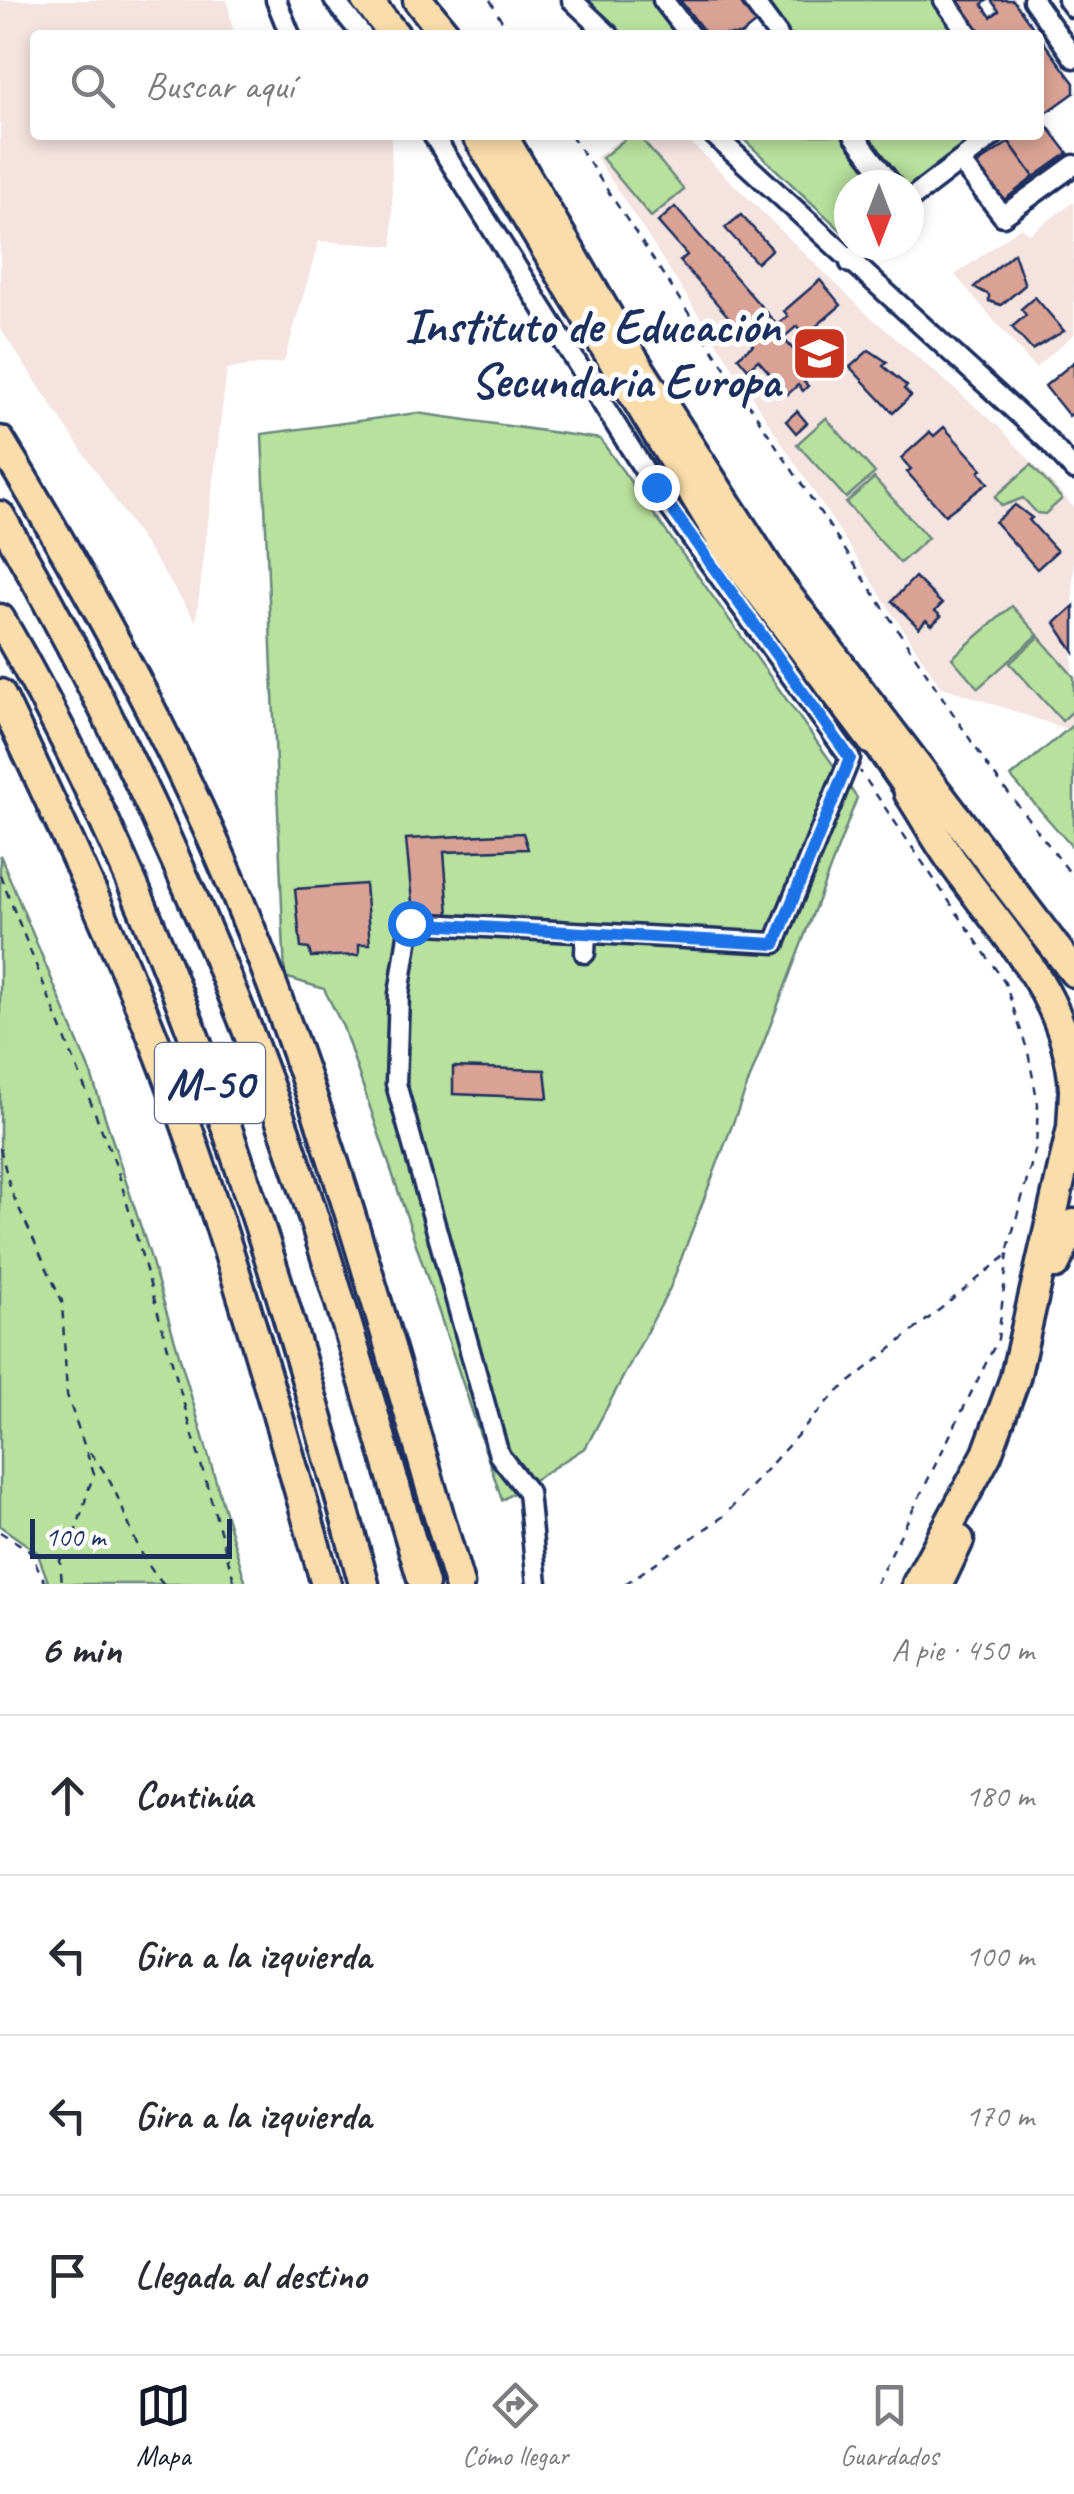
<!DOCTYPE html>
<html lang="es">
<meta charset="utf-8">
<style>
:root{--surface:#fff;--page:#f2f2f3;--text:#2b2b33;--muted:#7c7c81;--line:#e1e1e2;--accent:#111827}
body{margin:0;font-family:Caveat,sans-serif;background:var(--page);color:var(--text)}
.compass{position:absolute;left:834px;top:170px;width:90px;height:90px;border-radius:50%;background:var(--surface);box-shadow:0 5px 15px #0003;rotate:180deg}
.scale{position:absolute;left:30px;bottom:25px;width:202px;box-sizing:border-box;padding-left:10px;border:5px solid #1b2f5e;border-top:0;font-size:28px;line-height:35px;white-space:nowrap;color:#1b2f5e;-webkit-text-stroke:8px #fff;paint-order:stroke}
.stop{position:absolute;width:30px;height:30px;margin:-22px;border:8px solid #1a73e8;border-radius:50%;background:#fff}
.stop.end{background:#1a73e8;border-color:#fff;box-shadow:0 2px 10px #0008}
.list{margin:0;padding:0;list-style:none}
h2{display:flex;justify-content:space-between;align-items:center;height:130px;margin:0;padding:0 40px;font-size:42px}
h2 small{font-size:32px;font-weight:400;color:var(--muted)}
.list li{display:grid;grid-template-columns:65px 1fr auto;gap:30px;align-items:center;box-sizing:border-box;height:160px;padding:0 40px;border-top:2px solid var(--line)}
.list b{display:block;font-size:38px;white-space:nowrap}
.list em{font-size:32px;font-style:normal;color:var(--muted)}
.icon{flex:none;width:55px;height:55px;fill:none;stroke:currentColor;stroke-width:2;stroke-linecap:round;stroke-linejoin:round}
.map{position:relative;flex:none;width:1074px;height:1584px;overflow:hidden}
.search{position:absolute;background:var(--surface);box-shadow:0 5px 15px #0003;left:30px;right:30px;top:30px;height:110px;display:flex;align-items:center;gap:25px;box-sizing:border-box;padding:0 35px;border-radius:10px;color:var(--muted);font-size:38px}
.sheet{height:770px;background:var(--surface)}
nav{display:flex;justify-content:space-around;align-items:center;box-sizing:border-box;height:140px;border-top:2px solid var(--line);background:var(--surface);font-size:28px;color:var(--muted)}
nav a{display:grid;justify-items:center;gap:5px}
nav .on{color:var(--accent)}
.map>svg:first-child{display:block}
.built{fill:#f4e3df}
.green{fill:#b8e19d;stroke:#6a887e;stroke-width:2.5}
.building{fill:#daa295;stroke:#1b2f5e;stroke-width:2.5}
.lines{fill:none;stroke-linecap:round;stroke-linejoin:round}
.minor-casing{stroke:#1b2f5e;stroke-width:25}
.major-casing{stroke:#1b2f5e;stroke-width:30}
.highway-casing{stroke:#1b2f5e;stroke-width:35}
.path{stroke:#1b2f5e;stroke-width:2.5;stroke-dasharray:8 8;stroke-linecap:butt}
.minor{stroke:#fff;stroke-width:18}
.major{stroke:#fbddab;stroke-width:22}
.highway{stroke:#fbddab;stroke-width:28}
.route{stroke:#1a73e8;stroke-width:12}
.labels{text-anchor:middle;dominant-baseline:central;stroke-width:10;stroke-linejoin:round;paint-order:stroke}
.shield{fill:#fff;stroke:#5f6d8e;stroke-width:2.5}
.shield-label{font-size:45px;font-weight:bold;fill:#1b2f5e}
.poi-label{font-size:48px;font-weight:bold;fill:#1b2f5e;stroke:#fff;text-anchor:end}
</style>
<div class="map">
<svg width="1074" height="1584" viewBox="0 0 1074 1584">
<rect width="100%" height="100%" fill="#fff"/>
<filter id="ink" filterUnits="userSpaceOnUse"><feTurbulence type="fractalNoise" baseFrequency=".01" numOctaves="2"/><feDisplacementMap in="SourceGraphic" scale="20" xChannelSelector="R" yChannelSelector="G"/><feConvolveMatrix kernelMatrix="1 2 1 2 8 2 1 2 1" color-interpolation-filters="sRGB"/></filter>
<g filter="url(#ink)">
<g class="built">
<polygon points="0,0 227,0 234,35 35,35 35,135 391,135 393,246 319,241 284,362 227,369 196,621 0,328"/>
<polygon points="626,135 683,135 866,313 998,426 1074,507 1072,731 940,686 596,157"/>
<polygon points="1074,202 1074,334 1035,368 955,275 1021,227 1029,234"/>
</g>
<g class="green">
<polygon points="587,0 654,0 681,35 624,35"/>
<polygon points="761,0 933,0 958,35 775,35"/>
<polygon points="630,135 638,135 684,190 651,217 602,158"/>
<polygon points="739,135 978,135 909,187 849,185 845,234"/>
<polygon points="417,413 600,439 857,798 670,1288 586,1447 502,1500 343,1027 324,989 285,977 262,434"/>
<polygon points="826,418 875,473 846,498 797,444"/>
<polygon points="1031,465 1062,499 1045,514 1037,513 1023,498 1002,506 995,497"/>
<polygon points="874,478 928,538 900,563 846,503"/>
<polygon points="1012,606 1038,635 978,688 952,658"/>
<polygon points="1039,637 1074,677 1074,710 1062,721 1010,663"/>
<polygon points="1074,724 1074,849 1011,777"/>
<polygon points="0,855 91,1074 149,1252 246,1584 49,1584 37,1552 0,1526"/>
</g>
<g class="building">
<polygon points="680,0 739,0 756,23 741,35 707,35"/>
<polygon points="957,0 988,0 982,4 991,17 999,11 991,0 1013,0 1032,26 1020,35 1013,30 1007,35 983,35"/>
<polygon points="1039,36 1074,83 1074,93 1042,116 1039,78 1045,73 1039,65"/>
<polygon points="1041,118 1068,153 1034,177 1009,142 1018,135 1039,135"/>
<polygon points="1009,142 1034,177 1003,201 976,165"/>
<polygon points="675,207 777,325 788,316 784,311 820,280 841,305 805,336 797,326 783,338 814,373 804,382 808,386 803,391 798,385 788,394 758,360 748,369 738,357 753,345 680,261 687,255 658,222"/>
<polygon points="741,215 772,249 757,263 725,228"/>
<polygon points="1014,253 1025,285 1001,305 989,301 989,295 974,287"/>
<polygon points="1035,297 1064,331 1032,350 1012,327 1026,315 1021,309"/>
<polygon points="869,350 887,362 883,366 907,386 904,389 911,396 893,413 850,367"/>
<polygon points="1074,362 1074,412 1069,416 1045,386"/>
<polygon points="797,411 807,423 796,433 786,421"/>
<polygon points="944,427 982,469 979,472 988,483 945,515 907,472 911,469 901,458 930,432 934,436"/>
<polygon points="1015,505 1032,518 1029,520 1057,551 1037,569 995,522"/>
<polygon points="915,577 942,604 935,611 941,616 932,625 926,620 919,628 892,601"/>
<polygon points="1074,606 1074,652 1055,623"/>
<polygon points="523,833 528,849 444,852 449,914 413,913 406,839"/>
<polygon points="365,884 370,944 359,944 359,955 311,957 309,949 301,948 295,889"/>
<polygon points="453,1067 545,1070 548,1098 453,1094"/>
</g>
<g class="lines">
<defs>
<g id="minor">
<polyline points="276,0 290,35"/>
<polyline points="334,0 362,35"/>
<polyline points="572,0 609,35"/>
<polyline points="663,0 690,35"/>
<polyline points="752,0 778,35"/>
<polyline points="944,0 969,35"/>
<polyline points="1033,0 1074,58"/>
<polyline points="1068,0 1074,8"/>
<polyline points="433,135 655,487 850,758 775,943 410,923 399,994 396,1084 499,1455 528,1492 537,1584"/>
<polyline points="714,135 1047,440 1074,470"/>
<polyline points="854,135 892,185"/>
<polyline points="960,161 1003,216 1074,165"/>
<polyline points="909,200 994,135"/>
<polyline points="850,263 865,245"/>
<polyline points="585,953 586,933"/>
</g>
<polyline id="major" points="872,740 909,793"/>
<g id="highway">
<polyline points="366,0 395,35"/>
<polyline points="418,0 446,35"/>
<polyline points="477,135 726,547 872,740"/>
<polyline points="502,135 632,357 777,582 1074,972"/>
<path d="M0,441C82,575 157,712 220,856C322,1090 387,1340 459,1584"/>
<path d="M0,516C101,692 188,873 260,1063C324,1233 371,1410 424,1584"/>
<path d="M0,619C173,917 274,1253 364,1584"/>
<path d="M0,694C64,829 127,964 179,1105C236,1262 280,1424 326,1584"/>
<path d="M909,793C923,814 935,837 950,858C1002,934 1068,993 1074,1090"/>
<polyline points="1055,1264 1074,1224"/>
<polyline points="917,1584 987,1454 1015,1378 1072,1128 1074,1091"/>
<polyline points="938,1584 959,1540"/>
</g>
</defs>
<use href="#minor" class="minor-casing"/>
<use href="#major" class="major-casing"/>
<use href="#highway" class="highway-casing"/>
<g class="path">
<polyline points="490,0 510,35"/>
<polyline points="571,135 989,768 1074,878"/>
<polyline points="0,875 117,1168 235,1584"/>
<path d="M0,1148L11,1191L62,1301L67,1395L94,1474C82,1505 79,1535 60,1560L62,1584"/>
<path d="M90,1453C128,1496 125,1542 163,1584"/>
<polyline points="0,1532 29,1550 46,1584"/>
<polyline points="625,1584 724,1516 835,1394 1006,1256 1036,1147 1038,1104 1028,1052 1005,983 860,771"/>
<polyline points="876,1584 998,1339 1008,1253"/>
</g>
<use href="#minor" class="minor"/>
<use href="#major" class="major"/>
<use href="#highway" class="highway"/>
</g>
</g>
<g class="lines" filter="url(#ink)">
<polyline class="route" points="410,923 775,944 850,758 656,487"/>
</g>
<defs>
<symbol id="school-square" viewBox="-11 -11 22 22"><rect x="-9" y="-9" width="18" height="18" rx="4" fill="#c8321e" stroke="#fff"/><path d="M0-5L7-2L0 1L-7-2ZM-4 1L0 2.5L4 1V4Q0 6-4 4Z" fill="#fff"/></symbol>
</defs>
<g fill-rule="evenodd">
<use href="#school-square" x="788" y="322" width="63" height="63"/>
</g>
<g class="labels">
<rect class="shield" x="155" y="1043" width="110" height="80" rx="8"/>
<g class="shield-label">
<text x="210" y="1083">M-50</text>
</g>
<g class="poi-label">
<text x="780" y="326">Instituto de Educación<tspan x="780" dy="55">Secundaria Europa</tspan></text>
</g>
</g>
</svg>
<svg class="compass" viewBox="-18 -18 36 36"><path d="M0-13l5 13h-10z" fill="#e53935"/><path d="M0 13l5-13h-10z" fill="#7c7c81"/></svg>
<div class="scale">100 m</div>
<div class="stop" style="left:410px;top:923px"></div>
<div class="stop end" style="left:656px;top:487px"></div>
<div class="search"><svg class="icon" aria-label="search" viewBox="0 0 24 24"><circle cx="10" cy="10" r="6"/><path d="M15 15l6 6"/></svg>Buscar aquí</div>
</div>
<section class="sheet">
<h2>6 min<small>A pie · 450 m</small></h2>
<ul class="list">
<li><svg class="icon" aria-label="ahead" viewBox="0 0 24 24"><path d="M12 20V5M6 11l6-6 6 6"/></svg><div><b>Continúa</b></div><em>180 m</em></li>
<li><svg class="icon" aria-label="left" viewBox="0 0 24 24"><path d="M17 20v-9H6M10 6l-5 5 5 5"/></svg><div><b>Gira a la izquierda</b></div><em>100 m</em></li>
<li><svg class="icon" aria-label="left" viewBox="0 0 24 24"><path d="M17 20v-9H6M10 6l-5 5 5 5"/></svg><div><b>Gira a la izquierda</b></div><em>170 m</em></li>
<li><svg class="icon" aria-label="arrive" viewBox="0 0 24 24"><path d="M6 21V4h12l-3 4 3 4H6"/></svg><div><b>Llegada al destino</b></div></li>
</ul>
</section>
<nav>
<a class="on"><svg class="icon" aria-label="map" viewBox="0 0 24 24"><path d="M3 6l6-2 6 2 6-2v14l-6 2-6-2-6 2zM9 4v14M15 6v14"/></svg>Mapa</a>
<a><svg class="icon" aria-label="directions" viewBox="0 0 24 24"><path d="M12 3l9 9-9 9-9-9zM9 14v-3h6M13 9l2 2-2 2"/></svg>Cómo llegar</a>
<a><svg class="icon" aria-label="saved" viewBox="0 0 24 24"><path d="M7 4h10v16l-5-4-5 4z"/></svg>Guardados</a>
</nav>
